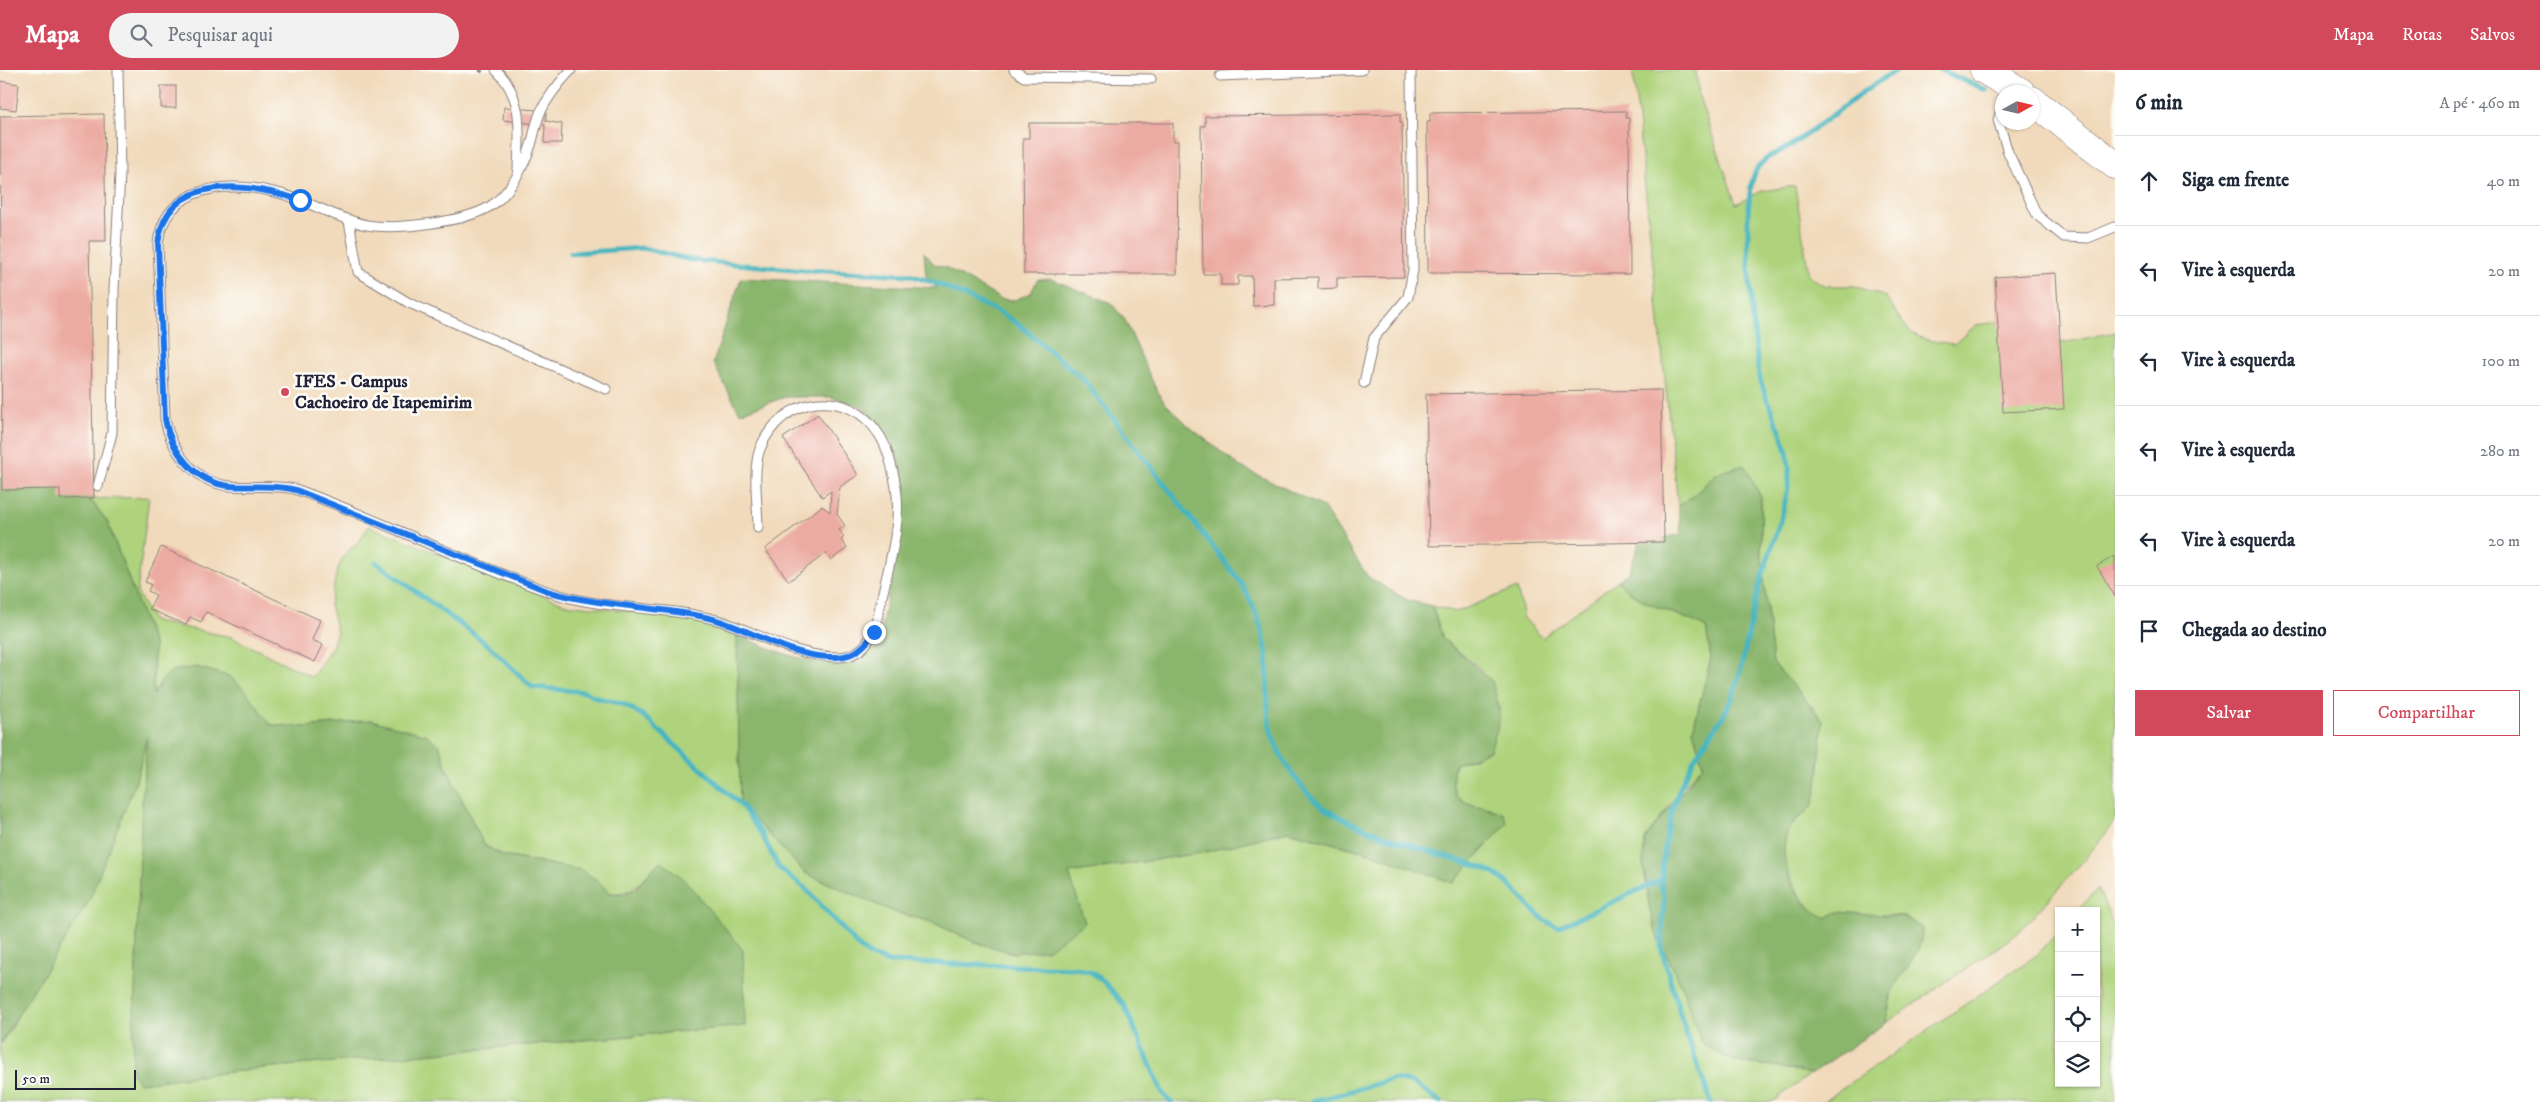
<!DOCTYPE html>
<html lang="pt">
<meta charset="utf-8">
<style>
:root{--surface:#fff;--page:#f2f2f3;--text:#1f2937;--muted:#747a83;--line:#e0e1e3;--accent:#d1495b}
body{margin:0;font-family:"IM FELL DW Pica",serif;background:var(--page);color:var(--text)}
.controls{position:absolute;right:15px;bottom:15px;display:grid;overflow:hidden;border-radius:0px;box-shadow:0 1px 4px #0004}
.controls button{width:45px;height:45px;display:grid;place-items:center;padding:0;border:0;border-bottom:1px solid var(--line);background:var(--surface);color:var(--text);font:25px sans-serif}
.compass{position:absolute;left:1995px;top:15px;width:45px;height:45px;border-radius:50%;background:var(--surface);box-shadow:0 1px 4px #0004;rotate:82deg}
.scale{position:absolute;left:15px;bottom:12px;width:121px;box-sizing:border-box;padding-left:5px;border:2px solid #22223b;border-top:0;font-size:14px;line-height:18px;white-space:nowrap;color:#22223b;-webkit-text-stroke:4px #fdfcf7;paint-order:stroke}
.stop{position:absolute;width:15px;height:15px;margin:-11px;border:4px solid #1a73e8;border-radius:50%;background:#fff}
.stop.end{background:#1a73e8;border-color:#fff;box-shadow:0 1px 5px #0008}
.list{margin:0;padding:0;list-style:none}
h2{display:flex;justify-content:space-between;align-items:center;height:65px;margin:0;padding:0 20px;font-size:21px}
h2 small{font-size:16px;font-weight:400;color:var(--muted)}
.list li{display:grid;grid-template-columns:32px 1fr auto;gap:15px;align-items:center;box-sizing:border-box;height:90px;padding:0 20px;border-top:1px solid var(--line)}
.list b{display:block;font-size:19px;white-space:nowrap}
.list em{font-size:16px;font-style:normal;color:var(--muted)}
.actions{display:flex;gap:10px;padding:15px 20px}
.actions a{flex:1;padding:11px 0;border:1px solid var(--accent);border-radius:0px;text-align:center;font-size:18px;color:var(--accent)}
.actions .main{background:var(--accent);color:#fff}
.icon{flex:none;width:28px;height:28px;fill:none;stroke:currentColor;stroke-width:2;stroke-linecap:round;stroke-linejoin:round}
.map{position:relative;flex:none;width:2115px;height:1032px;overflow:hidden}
header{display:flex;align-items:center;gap:30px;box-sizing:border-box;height:70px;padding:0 25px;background:var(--accent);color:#fff}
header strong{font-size:24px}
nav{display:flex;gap:28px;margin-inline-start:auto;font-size:18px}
.search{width:350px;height:45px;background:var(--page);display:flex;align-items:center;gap:12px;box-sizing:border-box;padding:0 18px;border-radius:28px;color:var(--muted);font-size:19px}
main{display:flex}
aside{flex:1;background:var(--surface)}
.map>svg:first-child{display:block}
.green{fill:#aed37c;stroke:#687a5c}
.forest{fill:#8ab56c;stroke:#566c54}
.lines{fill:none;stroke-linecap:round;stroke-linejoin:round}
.stream{stroke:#46b5bf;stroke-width:5}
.building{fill:#ecaba2}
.service-casing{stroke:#8a7e7b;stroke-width:11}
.trunk-casing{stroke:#8a7e7b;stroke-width:29}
.path{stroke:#8a7e7b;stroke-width:3;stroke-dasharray:4 4;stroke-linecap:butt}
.service{stroke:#fff;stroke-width:9}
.trunk{stroke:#fff;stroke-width:28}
.route{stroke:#1a73e8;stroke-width:6}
.poi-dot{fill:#d1495b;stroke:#fdfcf7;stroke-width:2}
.labels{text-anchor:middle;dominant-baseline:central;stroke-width:5;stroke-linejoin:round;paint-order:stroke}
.poi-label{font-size:18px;font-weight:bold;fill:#22223b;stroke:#fdfcf7;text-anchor:start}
</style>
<header>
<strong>Mapa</strong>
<div class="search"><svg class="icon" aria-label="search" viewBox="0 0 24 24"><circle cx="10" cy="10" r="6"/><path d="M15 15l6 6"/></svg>Pesquisar aqui</div>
<nav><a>Mapa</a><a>Rotas</a><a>Salvos</a></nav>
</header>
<main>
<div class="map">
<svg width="2115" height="1032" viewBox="0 0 2115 1032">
<rect width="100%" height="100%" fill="#fdfcf7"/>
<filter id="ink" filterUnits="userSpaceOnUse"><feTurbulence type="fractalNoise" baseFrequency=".02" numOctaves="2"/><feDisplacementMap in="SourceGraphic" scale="10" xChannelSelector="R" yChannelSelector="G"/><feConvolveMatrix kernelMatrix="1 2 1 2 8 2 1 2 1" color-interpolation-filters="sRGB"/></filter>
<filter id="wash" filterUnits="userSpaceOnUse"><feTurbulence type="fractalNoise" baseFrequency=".0096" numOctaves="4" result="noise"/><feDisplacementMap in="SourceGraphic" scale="20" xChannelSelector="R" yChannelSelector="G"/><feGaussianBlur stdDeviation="1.12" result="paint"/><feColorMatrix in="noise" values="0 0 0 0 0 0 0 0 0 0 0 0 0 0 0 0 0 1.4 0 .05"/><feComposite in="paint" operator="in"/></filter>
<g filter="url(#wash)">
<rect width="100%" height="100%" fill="#f1dabb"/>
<g class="green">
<path d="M1633,0H1696L1699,27L1736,134L1762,121L1795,116L1809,206L1825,216H1854L1886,227C1909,264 1909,269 1954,274L1976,255L1999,252L2017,262L2063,273L2115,262V752L2085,789L2017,864L1886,953L1892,922L1922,857L1902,846L1827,848L1815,844L1799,824L1785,797L1783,778L1789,757L1806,742L1823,650L1773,593L1761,484V427L1717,403L1693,426L1678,436Z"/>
<path d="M149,427L137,522L153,551L231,567L312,607L332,577L337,562L330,535L337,500L345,484L360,470L369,456L565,534L726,552L737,565L740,734L805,803L894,842L929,851L974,872L1068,803L1201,783L1288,761L1380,786L1453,813L1507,753L1491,738L1471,736L1456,725L1451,710L1455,694L1477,687L1481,599L1443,569L1432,536L1456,542L1517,518L1524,548L1542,568L1617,511C1645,539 1673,539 1706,558L1711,588L1693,660L1703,695L1684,716L1645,769L1643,792L1650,841L1658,869L1681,914L1743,993L1774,996L1811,1004L1772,1032H0V974L11,959L136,711L148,661L142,733L132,1003L139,1013L263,998L745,956L660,791C644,807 635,826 609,823L597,810L555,795L504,786L484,775L447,699L439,675L371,650L305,657L271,655L253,632L162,610L153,626L154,576L107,451L90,429Z"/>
<polygon points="2098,818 2115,859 2115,1032 1823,1032 2037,885 2059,861 2059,1013 2096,1013 2096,841 2077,841"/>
</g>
<g class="forest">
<path d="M924,182L934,194L947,198L1001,229L1015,230L1031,223L1037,210L1051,209L1111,233L1125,250L1154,315L1164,332L1191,358L1239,396L1323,437L1368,507L1407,530L1432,536L1443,569L1492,611L1499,637V653L1490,681L1455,694C1444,740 1473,731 1503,743L1507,753L1453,813L1380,786L1288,761L1201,783L1069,803L1085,853L1047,880L1013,883L974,872L929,851L894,842L805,803L740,734L737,565C781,583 811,597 859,592L878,571L901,465L903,406L892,372L863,337L830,327H785L740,343L713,293L741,208L937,218L926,206Z"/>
<path d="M1744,395L1761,427V484L1773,593L1823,650C1820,675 1820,707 1814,731C1811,743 1794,748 1789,759C1774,789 1796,837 1826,848L1837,842L1902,846L1922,857C1924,883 1902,900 1892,922C1888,931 1888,943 1886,953L1811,1004L1774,996L1743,993L1723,987L1701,972L1681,914L1658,869L1650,841L1643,792L1645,769L1703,695L1693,660L1711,588L1706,558C1672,539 1645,539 1617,511L1629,502L1644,459L1663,468L1681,464L1678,436L1693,426L1717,403Z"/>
<polygon points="17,404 80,416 107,451 154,576 153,625 162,610 171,601 196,597 229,606 245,620 271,655 305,657 371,650 427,665 439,675 447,699 484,775 504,786 581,800 597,810 609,823 623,824 635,819 660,791 683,808 743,880 745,956 263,998 139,1013 132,1003 142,733 147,666 136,711 89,831 0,974 0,408"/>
</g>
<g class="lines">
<g class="stream">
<polyline points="1940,0 1986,20"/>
<path d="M571,183L643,178L691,190L804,200L910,205L941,215L999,242L1018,254L1083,309L1241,513C1255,538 1264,557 1267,587C1269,614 1264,644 1274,670C1282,690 1296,711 1311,727C1335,752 1404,773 1438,784C1457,790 1478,794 1495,804C1520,818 1531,847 1558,857L1661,810"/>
<polyline points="376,492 487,574 532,617 585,622 597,628 623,634 642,645 742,736 762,765 779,798 805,818 861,879 873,887 889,892 1075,898 1091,902 1103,911 1124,935 1163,1024 1171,1032"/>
<polyline points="1312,1032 1394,1009 1413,1013 1441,1032"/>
<path d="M1711,1032L1686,963L1665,892L1661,877L1664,827L1661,816C1664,768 1671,727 1696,686C1708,667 1724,649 1732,628C1747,587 1750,544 1763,503C1773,471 1791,429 1789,396C1787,363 1763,332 1758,299C1754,258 1738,130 1757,99C1764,87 1777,83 1788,77C1826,53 1858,22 1897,0"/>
</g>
</g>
<g id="blocks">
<g class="building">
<polygon points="0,11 19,14 16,40 0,38"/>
<rect x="161" y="16" width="15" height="22"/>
<polygon points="504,37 546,41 546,51 562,54 561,73 544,73 545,55 503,50"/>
<polygon points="1626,41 1626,48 1629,48 1630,204 1428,203 1427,52 1430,52 1430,43"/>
<polygon points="104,44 106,171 89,171 94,428 60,429 60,419 2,420 0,46"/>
<polygon points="1400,44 1400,52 1402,52 1404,207 1337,208 1337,218 1318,219 1318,207 1274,208 1274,235 1253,236 1252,206 1238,206 1238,215 1221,215 1221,204 1203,204 1201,56 1205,56 1205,46"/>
<polygon points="1029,53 1173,53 1173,71 1178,71 1177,204 1024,204 1023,68 1029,68"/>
<polygon points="2056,203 2064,339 2003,342 1995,207"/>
<polygon points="1661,320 1664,472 1429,476 1426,324"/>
<polygon points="818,344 858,405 840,417 837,444 845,456 839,460 844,467 841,470 847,478 831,490 826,483 789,511 765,479 822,436 830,442 831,421 822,427 783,368"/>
<polygon points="161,477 320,550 312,570 323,575 315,592 206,542 201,552 190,547 186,555 149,539 156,525 148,521 151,514 145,512"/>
<polygon points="2115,486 2115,527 2097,496"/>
</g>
</g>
</g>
<g filter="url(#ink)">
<use href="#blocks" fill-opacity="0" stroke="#8a7e7b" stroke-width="1"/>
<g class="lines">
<defs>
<g id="service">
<path d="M496,0C525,28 519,63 518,99"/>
<path d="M571,0C559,13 548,26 540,43C536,53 534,65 531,75C524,97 509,125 489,137C464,152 396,160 367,155C337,149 311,132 282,124C234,110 165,112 158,174L165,349C171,381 195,413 230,416C252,418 273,414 295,419C382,450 464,493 550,522C604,541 662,535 717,550C759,562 790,586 837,587C870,587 876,557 881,531C889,494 902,454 896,417C893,400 889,380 880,366C849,315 781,325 760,379C752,400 758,436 758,458"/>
<polyline points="1014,0 1024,7 1151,9"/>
<polyline points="1220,6 1362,0"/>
<polyline points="2002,38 1998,50 2008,82 2037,145 2064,167 2088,168 2115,157"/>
<polyline points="349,151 358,202 409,233 606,319"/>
<polyline points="1364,313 1374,268 1408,227 1413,200 1411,0"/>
<polyline points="98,416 112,363 114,220 120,104 118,0"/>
</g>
<g id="trunk">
<polyline points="1984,0 2021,22"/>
<polyline points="2032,30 2115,95"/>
</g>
</defs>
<use href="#service" class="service-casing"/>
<use href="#trunk" class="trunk-casing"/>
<polyline class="path" points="479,0 485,3"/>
<use href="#service" class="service"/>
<use href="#trunk" class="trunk"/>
</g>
</g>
<g class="lines" filter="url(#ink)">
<path class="route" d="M300,130C249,113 166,102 158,174L165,349C171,381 195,413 230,416C252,418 274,414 296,420L550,522C600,536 650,536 700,546C748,555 788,589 838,587C855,586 866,576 874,562"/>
</g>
<circle class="poi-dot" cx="285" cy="322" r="5"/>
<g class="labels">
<g class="poi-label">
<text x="295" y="312">IFES - Campus<tspan x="295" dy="21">Cachoeiro de Itapemirim</tspan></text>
</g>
</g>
</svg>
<div class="controls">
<button>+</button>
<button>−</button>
<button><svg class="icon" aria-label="locate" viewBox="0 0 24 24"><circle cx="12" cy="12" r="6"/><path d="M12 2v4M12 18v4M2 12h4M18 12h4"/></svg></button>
<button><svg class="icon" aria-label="layers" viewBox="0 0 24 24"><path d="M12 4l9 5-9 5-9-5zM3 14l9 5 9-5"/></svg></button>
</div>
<svg class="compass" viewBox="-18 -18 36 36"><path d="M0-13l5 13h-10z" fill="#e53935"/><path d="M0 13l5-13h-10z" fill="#747a83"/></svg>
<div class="scale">50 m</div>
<div class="stop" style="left:300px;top:130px"></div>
<div class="stop end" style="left:874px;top:562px"></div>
</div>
<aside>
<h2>6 min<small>A pé · 460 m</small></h2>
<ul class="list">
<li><svg class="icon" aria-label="ahead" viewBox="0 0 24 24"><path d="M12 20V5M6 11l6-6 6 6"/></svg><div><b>Siga em frente</b></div><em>40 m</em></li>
<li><svg class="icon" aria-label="left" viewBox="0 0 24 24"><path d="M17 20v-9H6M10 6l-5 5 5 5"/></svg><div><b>Vire à esquerda</b></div><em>20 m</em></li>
<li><svg class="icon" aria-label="left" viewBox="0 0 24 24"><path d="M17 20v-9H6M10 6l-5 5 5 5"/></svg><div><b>Vire à esquerda</b></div><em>100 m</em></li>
<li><svg class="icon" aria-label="left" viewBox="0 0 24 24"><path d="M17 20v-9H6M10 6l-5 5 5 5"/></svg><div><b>Vire à esquerda</b></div><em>280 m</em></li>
<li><svg class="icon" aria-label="left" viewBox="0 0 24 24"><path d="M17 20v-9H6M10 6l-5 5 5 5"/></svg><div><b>Vire à esquerda</b></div><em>20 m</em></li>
<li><svg class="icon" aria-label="arrive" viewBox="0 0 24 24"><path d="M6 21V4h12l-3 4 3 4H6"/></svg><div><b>Chegada ao destino</b></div></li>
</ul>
<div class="actions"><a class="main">Salvar</a><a>Compartilhar</a></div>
</aside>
</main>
